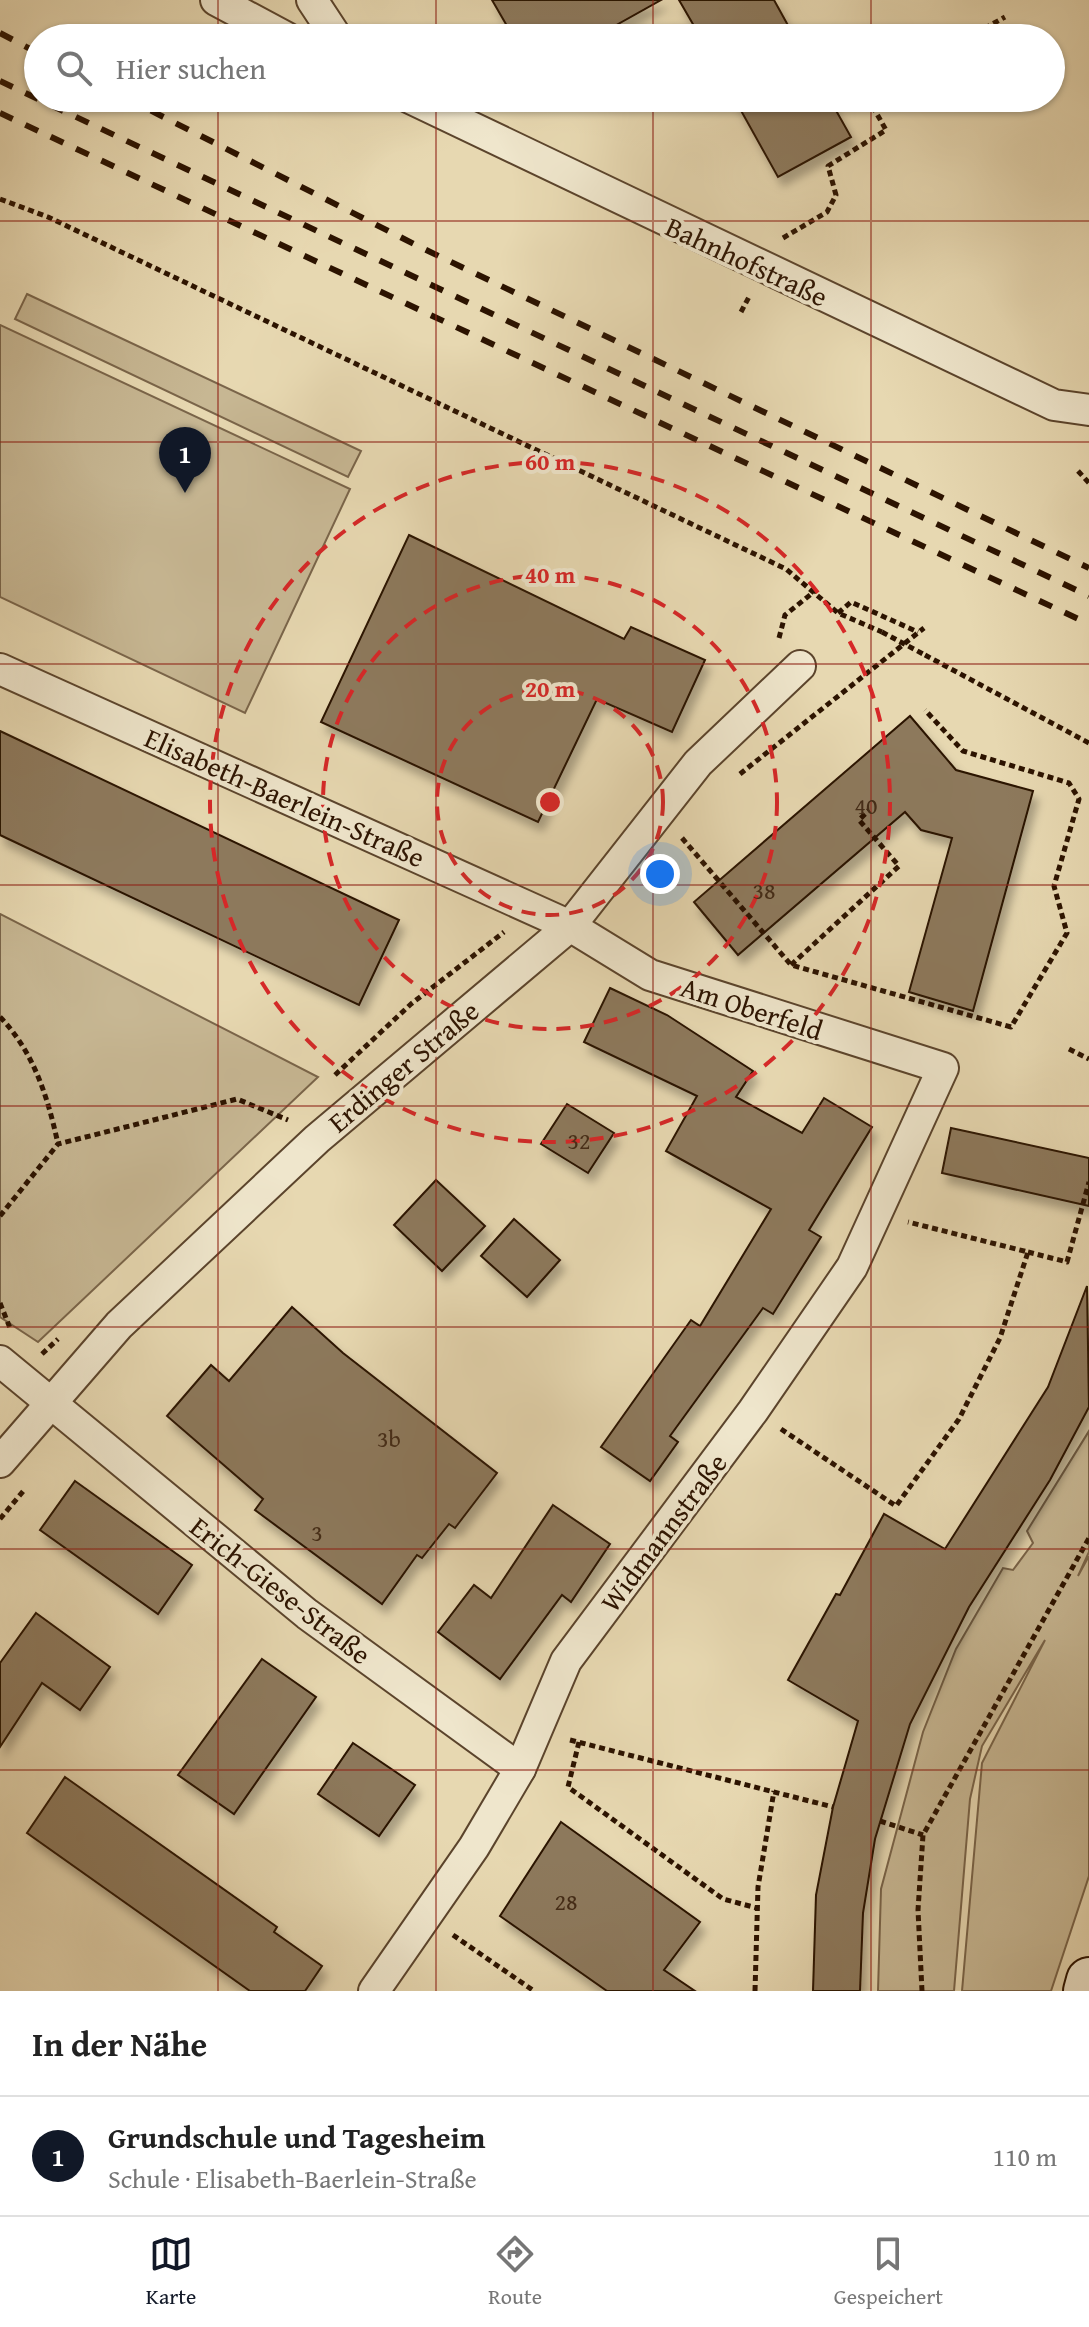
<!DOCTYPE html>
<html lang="de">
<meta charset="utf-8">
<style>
:root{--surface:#fff;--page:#f6f6f6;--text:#222;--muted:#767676;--line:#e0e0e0;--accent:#111827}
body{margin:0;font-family:"Gentium Book Plus",serif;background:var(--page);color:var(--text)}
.you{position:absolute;left:660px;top:874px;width:28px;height:28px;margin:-20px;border:6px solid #fff;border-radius:50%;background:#1a73e8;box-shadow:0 0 0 12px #1a73e833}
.badge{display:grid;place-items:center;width:52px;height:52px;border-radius:50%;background:var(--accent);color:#fff;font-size:26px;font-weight:700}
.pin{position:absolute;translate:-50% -66px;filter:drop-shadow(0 2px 4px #0008)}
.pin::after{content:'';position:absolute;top:42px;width:28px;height:24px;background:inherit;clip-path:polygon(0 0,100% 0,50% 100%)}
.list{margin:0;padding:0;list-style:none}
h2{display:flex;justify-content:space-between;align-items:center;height:104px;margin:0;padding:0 32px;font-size:34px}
h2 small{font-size:26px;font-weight:400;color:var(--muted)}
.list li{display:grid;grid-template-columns:52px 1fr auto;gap:24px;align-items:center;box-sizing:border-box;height:120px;padding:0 32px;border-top:2px solid var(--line)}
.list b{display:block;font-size:30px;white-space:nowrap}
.list p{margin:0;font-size:26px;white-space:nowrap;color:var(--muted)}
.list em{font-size:26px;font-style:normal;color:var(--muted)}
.icon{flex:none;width:44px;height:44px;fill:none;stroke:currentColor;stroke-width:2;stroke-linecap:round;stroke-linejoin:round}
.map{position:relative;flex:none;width:1089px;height:1991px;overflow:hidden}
.search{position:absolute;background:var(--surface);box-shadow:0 2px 6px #0004;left:24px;right:24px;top:24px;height:88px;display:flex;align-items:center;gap:20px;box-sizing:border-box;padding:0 28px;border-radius:44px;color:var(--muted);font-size:30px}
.sheet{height:224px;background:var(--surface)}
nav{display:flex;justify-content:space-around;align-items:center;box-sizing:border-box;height:112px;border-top:2px solid var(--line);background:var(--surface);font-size:22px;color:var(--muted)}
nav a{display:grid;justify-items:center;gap:4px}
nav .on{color:var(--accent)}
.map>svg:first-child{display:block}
.green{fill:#c7b793;stroke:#7a654a;stroke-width:2}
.building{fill:#8d795c;stroke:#2c1300;stroke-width:2;filter:url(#shadow)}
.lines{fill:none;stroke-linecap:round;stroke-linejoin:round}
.street-casing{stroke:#5b442c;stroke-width:34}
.secondary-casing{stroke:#2c1300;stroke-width:48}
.path{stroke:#2c1300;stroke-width:5;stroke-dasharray:6 4;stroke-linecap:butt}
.street{stroke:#efe6cc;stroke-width:30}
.secondary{stroke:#efe6cc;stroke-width:44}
.rail{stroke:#2c1300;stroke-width:6;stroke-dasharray:14 14;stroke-linecap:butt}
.path-bridge{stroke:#2c1300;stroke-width:5;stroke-dasharray:6 4;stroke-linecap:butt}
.grid{fill:none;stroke:#8f2418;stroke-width:2;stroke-opacity:0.55}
.ring{fill:none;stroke:#d62828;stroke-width:4;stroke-dasharray:14 10}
.labels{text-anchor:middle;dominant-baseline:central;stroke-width:8;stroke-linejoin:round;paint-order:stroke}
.number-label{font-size:24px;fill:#442c17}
.street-label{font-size:28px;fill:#2c1300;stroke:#efe6cc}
.centre{fill:#d62828;stroke:#efe6cc;stroke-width:4}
.ring-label{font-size:24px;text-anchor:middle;font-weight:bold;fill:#d62828;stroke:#efe6cc;stroke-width:8;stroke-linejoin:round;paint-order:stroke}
</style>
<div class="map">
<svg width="1089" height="1991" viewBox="0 0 1089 1991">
<defs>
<filter id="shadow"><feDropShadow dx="5" dy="9" stdDeviation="4" flood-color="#0004"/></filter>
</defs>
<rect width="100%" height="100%" fill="#e7d8b1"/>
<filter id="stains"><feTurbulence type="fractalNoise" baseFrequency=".0025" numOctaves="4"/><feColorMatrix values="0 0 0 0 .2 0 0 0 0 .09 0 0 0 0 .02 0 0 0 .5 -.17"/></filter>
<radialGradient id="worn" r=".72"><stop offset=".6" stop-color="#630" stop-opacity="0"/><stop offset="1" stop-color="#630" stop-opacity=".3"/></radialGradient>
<g class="green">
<polygon points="27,294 361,451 348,477 15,319"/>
<polygon points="0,325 350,489 245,713 0,597"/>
<polygon points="0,914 318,1077 38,1342 0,1317"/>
<polygon points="1089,1431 1089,1552 1078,1576 1089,1556 1089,1876 1051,1991 962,1991 982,1763 1045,1640 982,1746 970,1799 954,1991 878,1991 881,1889 923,1732 956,1649 1003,1568 1013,1570 1033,1543 1027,1531"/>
</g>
<g class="building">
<polygon points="492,0 661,0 593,38 514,38"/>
<polygon points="679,0 774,0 795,38 701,38"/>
<polygon points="734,98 829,98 851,137 778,177"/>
<polygon points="409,535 624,639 631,627 705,660 672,732 597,699 538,822 321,722"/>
<polygon points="910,716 956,770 1033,791 973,1011 909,992 952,838 921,830 905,812 738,955 694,902"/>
<polygon points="0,731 399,920 359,1005 0,835"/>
<polygon points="610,988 667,1015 753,1071 736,1097 802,1133 824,1098 872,1127 809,1230 821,1237 773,1314 763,1308 670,1436 678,1442 650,1481 601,1447 691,1320 700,1326 771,1209 666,1151 697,1096 584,1042"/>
<polygon points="567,1104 614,1133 588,1173 541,1144"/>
<polygon points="951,1128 1089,1158 1089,1206 942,1173"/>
<polygon points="436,1180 485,1226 442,1271 394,1225"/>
<polygon points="514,1219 560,1260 527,1297 481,1256"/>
<polygon points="1087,1286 1089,1407 1050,1480 969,1607 910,1724 875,1839 863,1913 860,1991 813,1991 816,1895 833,1807 858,1721 788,1680 836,1594 840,1595 884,1514 945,1549 1048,1387"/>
<polygon points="292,1307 343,1353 497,1473 455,1528 449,1524 422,1558 417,1555 382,1604 255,1510 263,1499 167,1416 211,1365 229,1381"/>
<polygon points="75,1481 192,1565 158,1614 40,1530"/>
<polygon points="553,1505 610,1544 571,1602 562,1595 500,1679 438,1632 474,1585 491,1598"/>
<polygon points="36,1613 110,1667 80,1710 42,1683 0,1747 0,1663"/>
<polygon points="262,1659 316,1697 234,1814 178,1775"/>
<polygon points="353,1743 415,1785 379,1836 318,1794"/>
<polygon points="65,1777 277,1927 274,1932 322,1966 305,1991 250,1991 27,1833"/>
<polygon points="561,1822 700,1922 664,1970 695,1991 607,1991 500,1916"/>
</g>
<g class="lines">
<defs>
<g id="street">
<polyline points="216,0 287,38"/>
<polyline points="312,0 337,38"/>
<polyline points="410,98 1054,405 1089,410"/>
<polyline points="0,669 570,926 650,975 943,1068 852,1267 753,1411 566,1661 520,1769 474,1847 374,1991"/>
<polyline points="0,1361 307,1614 520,1769"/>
<polyline points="0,1462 119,1325 317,1139 570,926 698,763 800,666"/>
</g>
<polyline id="secondary" points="1086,1991 1089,1980"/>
</defs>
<use href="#street" class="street-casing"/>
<use href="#secondary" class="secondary-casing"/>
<g class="path">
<polyline points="182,32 184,29"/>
<polyline points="967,38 1005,17"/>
<polyline points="0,199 48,217 786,569 838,613 882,632"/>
<polyline points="783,238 827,212 836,195 828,166 886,130 868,98"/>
<polyline points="741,312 750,295"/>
<polyline points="1078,471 1089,483"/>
<polyline points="838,613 851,602 918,632"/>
<polyline points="779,638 785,615 815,591"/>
<polyline points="925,655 1089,743"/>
<polyline points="740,774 924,628"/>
<polyline points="682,838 791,965 1011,1027 1067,933 1054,886 1079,799 1069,783 963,751 925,710"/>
<polyline points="791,965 899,866 859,820 869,810"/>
<path d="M0,1017C34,1052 48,1098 58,1144"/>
<polyline points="1069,1049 1089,1059"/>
<polyline points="335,1075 411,1004 504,932"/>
<polyline points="0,1216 58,1144 237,1099 288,1120"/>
<polyline points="1028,1252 1067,1262 1089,1182"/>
<polyline points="0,1303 10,1328"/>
<polyline points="42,1354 58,1339"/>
<polyline points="781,1429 896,1506 959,1419 1000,1338 1028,1252 908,1222"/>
<polyline points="0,1519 25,1489"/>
<polyline points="570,1740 833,1807"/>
<polyline points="579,1742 568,1787 723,1899 757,1908"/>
<polyline points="880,1821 923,1835"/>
<polyline points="453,1935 534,1991"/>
<polyline points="755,1991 758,1887 774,1791"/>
<polyline points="922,1991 918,1910 923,1835 1089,1538"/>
</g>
<use href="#street" class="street"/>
<use href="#secondary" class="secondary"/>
<g class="rail">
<polyline points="0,33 38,53"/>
<polyline points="0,81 1089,596"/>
<polyline points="126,98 422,248 1089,568"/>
<polyline points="0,113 1089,624"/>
</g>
<polyline class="path-bridge" points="882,632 925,655"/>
</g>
<path class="grid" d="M218,0V38M436,0V38M653,0V38M871,0V38M218,98V1991M436,98V1991M653,98V1991M871,98V1991M0,221H1089M0,442H1089M0,664H1089M0,885H1089M0,1106H1089M0,1327H1089M0,1549H1089M0,1770H1089"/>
<g class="ring">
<circle cx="550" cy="802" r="113"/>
<circle cx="550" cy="802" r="227"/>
<circle cx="550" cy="802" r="340"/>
</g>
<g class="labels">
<g class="number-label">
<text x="866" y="805">40</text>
<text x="764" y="890">38</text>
<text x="579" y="1140">32</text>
<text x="389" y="1438">3b</text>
<text x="317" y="1532">3</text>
<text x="566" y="1901">28</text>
</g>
<g class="street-label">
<text transform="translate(747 261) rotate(25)">Bahnhofstraße</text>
<text transform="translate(285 797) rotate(24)">Elisabeth-Baerlein-Straße</text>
<text transform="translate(752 1008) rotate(18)">Am Oberfeld</text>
<text transform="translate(403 1066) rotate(-40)">Erdinger Straße</text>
<text transform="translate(663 1532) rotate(-53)">Widmannstraße</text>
<text transform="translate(281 1590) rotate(38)">Erich-Giese-Straße</text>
</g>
</g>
<circle cx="550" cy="802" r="12" class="centre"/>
<g class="ring-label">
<text x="550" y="470">60 m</text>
<text x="550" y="583">40 m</text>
<text x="550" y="697">20 m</text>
</g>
<rect width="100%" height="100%" filter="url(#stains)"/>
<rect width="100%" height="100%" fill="url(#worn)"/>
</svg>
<div class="you"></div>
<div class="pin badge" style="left:185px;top:493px">1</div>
<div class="search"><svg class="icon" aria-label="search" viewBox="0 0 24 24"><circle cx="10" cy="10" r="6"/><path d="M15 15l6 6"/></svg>Hier suchen</div>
</div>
<section class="sheet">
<h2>In der Nähe<small></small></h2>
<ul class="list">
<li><span class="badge">1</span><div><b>Grundschule und Tagesheim</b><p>Schule · Elisabeth-Baerlein-Straße</p></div><em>110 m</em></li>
</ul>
</section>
<nav>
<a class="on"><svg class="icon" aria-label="map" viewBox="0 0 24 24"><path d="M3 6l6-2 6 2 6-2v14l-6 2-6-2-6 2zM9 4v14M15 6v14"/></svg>Karte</a>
<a><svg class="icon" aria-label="directions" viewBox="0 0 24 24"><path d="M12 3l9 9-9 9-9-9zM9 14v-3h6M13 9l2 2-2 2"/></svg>Route</a>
<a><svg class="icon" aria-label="saved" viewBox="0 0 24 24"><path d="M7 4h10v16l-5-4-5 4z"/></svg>Gespeichert</a>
</nav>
